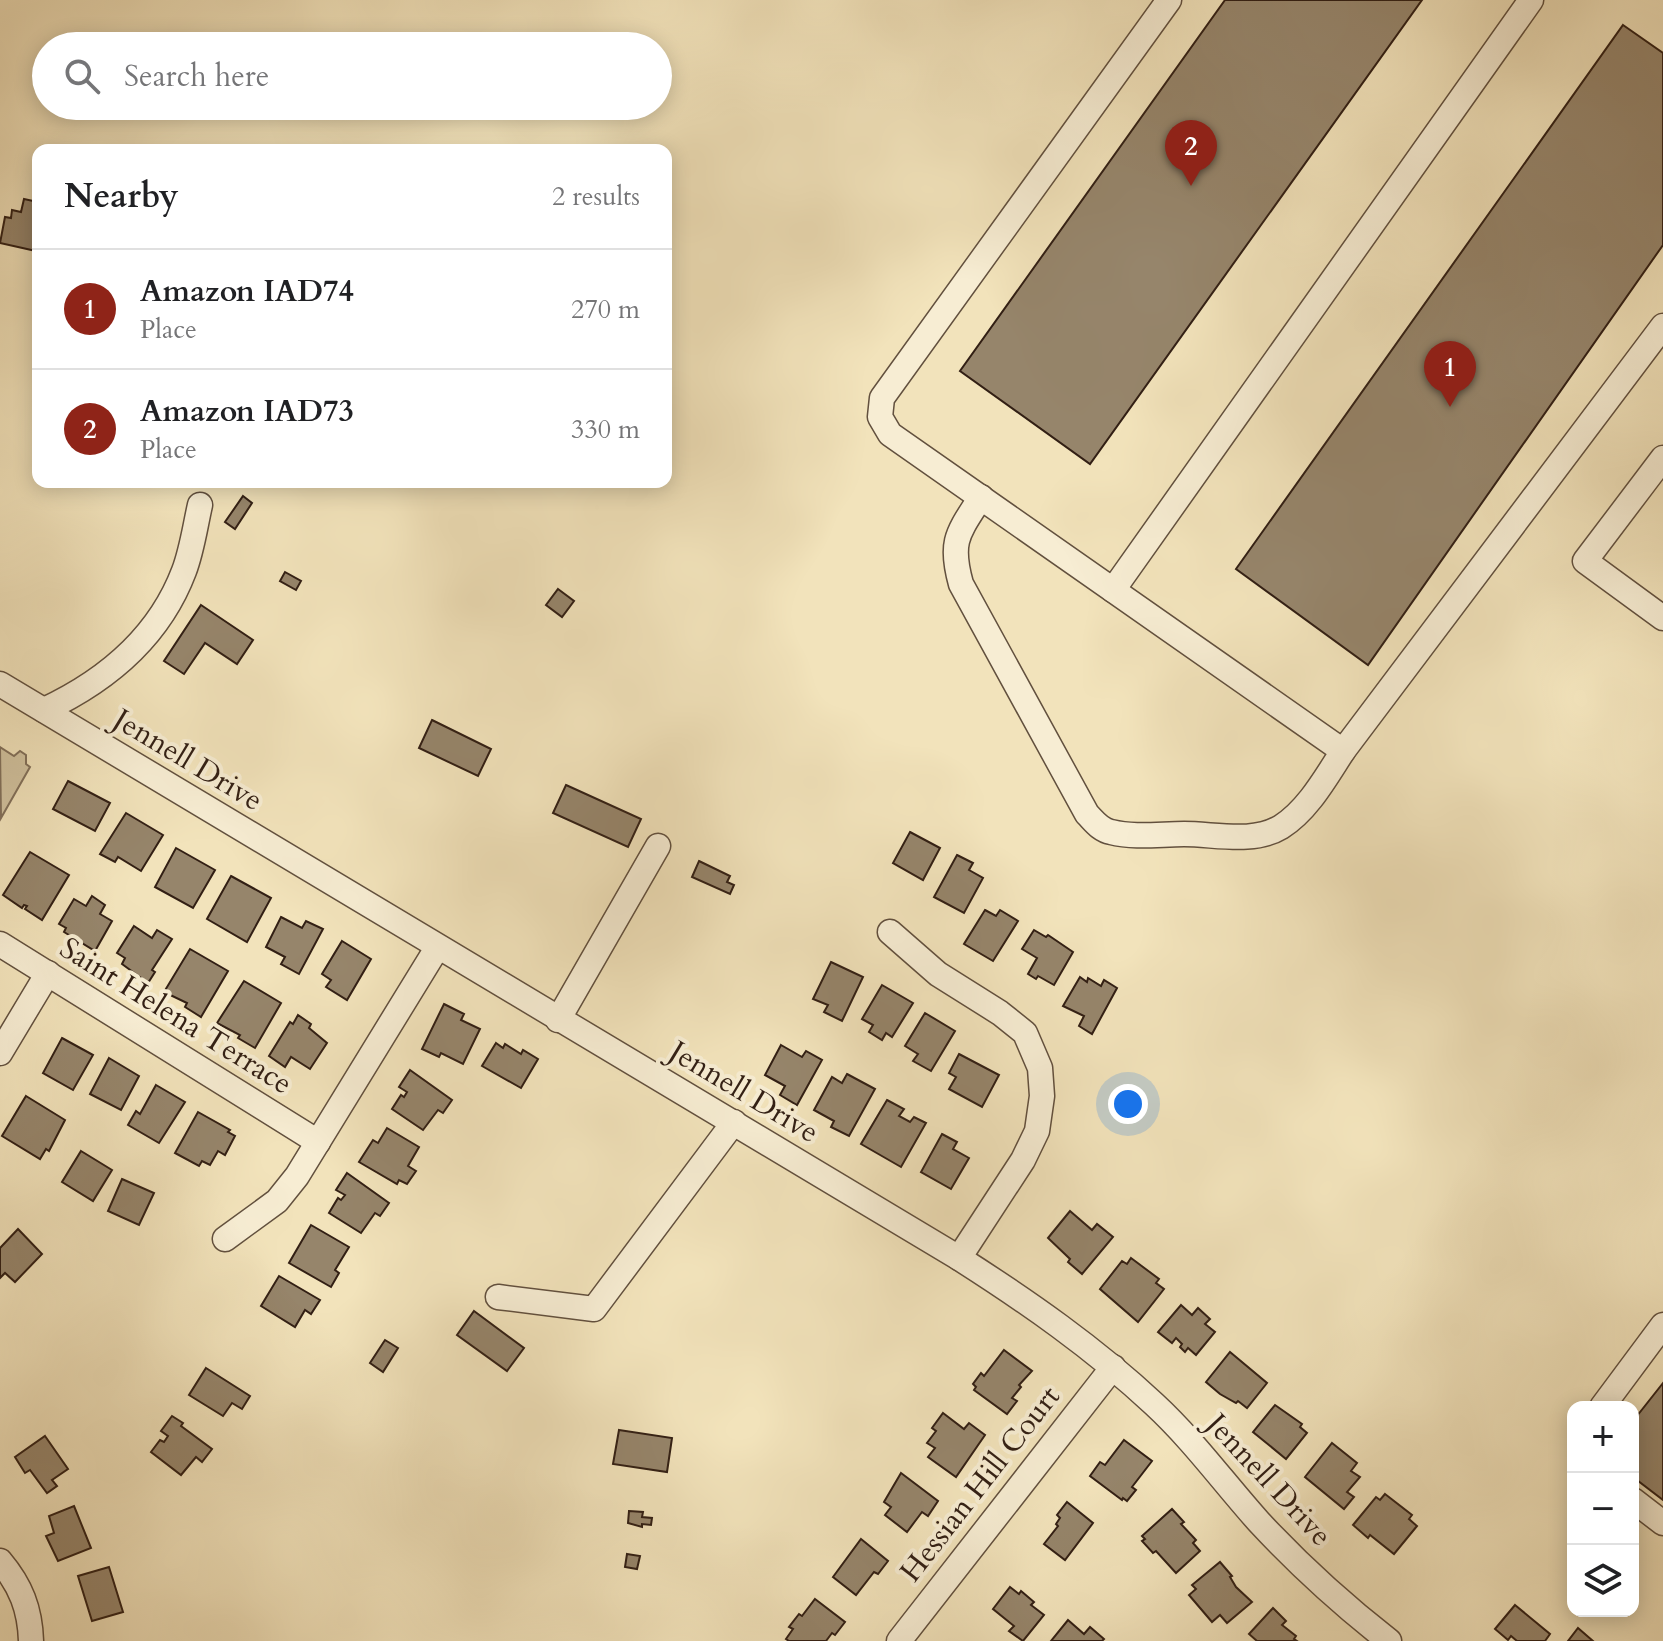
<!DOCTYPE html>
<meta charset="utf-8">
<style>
:root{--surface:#fff;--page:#f2f2f2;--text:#202124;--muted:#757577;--line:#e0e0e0;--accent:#8f2418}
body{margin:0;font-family:Cardo,serif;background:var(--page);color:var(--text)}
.controls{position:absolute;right:24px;bottom:24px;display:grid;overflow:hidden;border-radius:16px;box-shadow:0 4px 20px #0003}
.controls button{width:72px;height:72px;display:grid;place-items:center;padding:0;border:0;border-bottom:2px solid var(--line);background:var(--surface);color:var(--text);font:40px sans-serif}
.you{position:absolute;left:1128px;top:1104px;width:28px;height:28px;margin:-20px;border:6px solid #fff;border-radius:50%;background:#1a73e8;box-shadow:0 0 0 12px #1a73e833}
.badge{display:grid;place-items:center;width:52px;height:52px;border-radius:50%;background:var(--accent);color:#fff;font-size:26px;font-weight:700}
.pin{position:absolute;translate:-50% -66px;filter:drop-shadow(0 2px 4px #0008)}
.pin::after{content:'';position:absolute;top:42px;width:28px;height:24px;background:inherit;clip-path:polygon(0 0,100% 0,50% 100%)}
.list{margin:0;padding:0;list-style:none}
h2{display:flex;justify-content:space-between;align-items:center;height:104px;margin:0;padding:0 32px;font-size:34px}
h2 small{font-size:26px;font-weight:400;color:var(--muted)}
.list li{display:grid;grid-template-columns:52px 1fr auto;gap:24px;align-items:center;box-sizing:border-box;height:120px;padding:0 32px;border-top:2px solid var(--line)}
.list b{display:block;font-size:30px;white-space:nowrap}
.list p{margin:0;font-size:26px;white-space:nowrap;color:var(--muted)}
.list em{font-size:26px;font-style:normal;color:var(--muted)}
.icon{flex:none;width:44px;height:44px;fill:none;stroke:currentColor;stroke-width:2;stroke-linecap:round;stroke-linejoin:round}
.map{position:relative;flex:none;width:1663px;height:1641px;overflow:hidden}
.search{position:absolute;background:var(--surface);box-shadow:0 4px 20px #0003;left:32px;top:32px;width:640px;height:88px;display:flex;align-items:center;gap:20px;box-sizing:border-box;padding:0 28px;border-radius:44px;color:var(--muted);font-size:30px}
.panel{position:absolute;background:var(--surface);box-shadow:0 4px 20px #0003;left:32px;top:144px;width:640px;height:344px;border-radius:16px}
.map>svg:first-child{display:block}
.green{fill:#d1c29f;stroke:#82705a;stroke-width:2}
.building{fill:#96856b;stroke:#321f14;stroke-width:2}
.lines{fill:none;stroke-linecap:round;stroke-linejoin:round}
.minor-casing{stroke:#62503e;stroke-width:27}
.minor{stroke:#f7edd3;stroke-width:24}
.labels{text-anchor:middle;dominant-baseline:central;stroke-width:8;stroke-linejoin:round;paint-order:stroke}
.street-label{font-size:30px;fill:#321f14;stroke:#f7edd3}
</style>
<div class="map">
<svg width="1663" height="1641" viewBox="0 0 1663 1641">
<rect width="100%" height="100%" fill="#f2e3bb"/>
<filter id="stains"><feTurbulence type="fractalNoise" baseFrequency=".0025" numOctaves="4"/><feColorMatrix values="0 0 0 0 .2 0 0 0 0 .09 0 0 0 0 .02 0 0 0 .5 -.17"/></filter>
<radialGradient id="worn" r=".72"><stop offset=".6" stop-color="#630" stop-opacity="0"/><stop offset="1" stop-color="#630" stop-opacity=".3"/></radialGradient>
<polygon class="green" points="0,747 14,756 20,751 26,755 26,764 30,767 1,818"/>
<g class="building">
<polygon points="1225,0 1422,0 1090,464 960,371"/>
<polygon points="1623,25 1663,53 1663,245 1368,665 1236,569"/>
<polygon points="24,199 38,202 38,243 36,251 0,243 5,217 11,218 12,210 21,212"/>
<polygon points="243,496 252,503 235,529 225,522"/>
<polygon points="285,572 301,581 296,590 280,581"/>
<polygon points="558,589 574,601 562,617 546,605"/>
<polygon points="201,605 253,640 237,664 205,643 184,674 164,661"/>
<polygon points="432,720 491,749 478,776 419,748"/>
<polygon points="68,781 110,803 95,831 53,809"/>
<polygon points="566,785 641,819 628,847 553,813"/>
<polygon points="126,813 163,835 141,871 118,857 115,862 100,854"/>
<polygon points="910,832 940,848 923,880 893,863"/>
<polygon points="176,848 215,870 193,908 155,887"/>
<polygon points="30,852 69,875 42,920 25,909 27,906 24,905 22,908 3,895"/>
<polygon points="957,855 973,863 969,870 983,878 964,913 934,897"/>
<polygon points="699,861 730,876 727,882 734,885 730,894 692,877"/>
<polygon points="231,876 271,898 247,942 207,919"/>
<polygon points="92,896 105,905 100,914 112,921 95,951 64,932 66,928 59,924 74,899 86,906"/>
<polygon points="985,910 996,916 1000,910 1018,921 993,961 964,944"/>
<polygon points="281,917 302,928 306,921 323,929 299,974 281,964 285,957 266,947"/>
<polygon points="134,926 152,938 157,930 172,939 152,970 155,972 148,983 122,964 125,958 117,953"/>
<polygon points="1034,930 1046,937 1048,935 1073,952 1054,985 1038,976 1036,979 1028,974 1037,958 1022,949"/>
<polygon points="342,941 371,959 347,1000 326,987 331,980 322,974"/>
<polygon points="190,949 228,971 201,1017 185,1007 187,1003 164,992"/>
<polygon points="831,962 863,977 842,1021 824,1012 828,1005 813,999"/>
<polygon points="1080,977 1087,982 1088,978 1101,986 1104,980 1117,988 1092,1034 1079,1026 1084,1016 1063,1006"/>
<polygon points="244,981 281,1003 255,1048 238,1038 240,1035 217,1023"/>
<polygon points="882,985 913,1003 892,1037 886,1033 882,1040 869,1032 873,1025 862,1019"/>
<polygon points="444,1004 464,1014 461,1020 480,1029 463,1064 441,1053 439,1057 422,1049"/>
<polygon points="925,1013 955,1031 931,1071 913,1061 918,1054 905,1046"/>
<polygon points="298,1015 311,1024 309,1028 327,1043 310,1069 291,1057 285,1067 269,1056 290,1022 293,1024"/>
<polygon points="62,1038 93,1055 73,1090 43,1073"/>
<polygon points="496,1043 503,1048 505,1044 521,1054 523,1050 538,1059 521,1088 482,1066"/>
<polygon points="781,1045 802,1057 806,1051 822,1060 797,1105 780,1095 785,1086 765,1075"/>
<polygon points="959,1054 999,1075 982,1107 949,1089 956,1077 949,1073"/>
<polygon points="109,1058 139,1076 121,1110 90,1094"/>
<polygon points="410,1070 452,1100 443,1113 438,1110 423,1130 392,1109 401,1095 404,1097 407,1092 399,1087"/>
<polygon points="847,1074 875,1089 849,1136 831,1127 834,1121 814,1110 832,1077 842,1083"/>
<polygon points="156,1085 185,1102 159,1143 128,1125 136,1111 140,1114"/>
<polygon points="26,1096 65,1120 49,1151 46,1149 40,1159 2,1136"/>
<polygon points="887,1100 904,1109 899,1116 910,1122 914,1117 926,1123 901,1167 861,1144"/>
<polygon points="198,1112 230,1130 228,1132 235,1136 225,1155 218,1151 210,1165 202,1161 199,1166 175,1153"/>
<polygon points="387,1128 419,1147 408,1166 416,1171 407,1184 399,1180 397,1184 359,1162 373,1140 378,1143"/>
<polygon points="942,1134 957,1142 953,1149 969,1158 951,1189 921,1172"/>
<polygon points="81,1151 112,1170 93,1201 62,1182"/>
<polygon points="347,1173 389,1203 380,1216 375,1213 361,1233 329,1213 338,1198 341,1200 345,1195 336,1190"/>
<polygon points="122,1179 154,1193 139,1225 108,1211"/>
<polygon points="1070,1211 1092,1230 1097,1224 1113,1237 1082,1274 1068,1262 1070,1259 1048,1238"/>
<polygon points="311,1225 349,1247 335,1270 339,1273 331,1287 289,1263"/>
<polygon points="18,1229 42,1254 15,1282 5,1273 0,1278 0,1248"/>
<polygon points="1131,1258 1159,1279 1156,1283 1164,1289 1138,1322 1100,1289 1122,1261 1127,1264"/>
<polygon points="279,1276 320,1300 311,1314 305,1310 295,1327 261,1306"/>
<polygon points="1181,1305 1192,1315 1198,1308 1210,1319 1205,1324 1215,1332 1196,1355 1188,1348 1185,1352 1180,1347 1182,1344 1176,1338 1172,1343 1158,1332"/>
<polygon points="474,1311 524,1348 507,1371 457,1335"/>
<polygon points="385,1340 398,1348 383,1372 370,1363"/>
<polygon points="1004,1350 1032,1371 1019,1385 1021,1387 1012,1398 1017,1401 1007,1414 974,1390 976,1387 973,1384 981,1373 984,1376"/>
<polygon points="1230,1352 1267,1383 1247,1408 1238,1401 1236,1403 1220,1394 1206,1382"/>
<polygon points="206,1368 250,1396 242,1409 232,1403 223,1416 189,1395"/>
<polygon points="1663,1383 1663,1500 1633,1477 1635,1458 1633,1421"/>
<polygon points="1275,1405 1302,1424 1300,1427 1307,1433 1286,1459 1253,1432"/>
<polygon points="943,1413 964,1429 969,1423 985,1435 956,1477 928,1457 935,1448 927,1443 936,1431 932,1428"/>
<polygon points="172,1416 183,1423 181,1426 212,1449 202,1462 196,1457 181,1475 151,1452 160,1440 164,1442 168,1436 161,1431"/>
<polygon points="619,1430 672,1438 667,1472 613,1464"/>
<polygon points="45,1436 68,1469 52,1480 57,1486 47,1493 30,1470 25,1473 15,1457"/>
<polygon points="1124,1440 1152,1461 1132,1487 1136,1490 1127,1501 1123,1498 1122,1500 1090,1476 1100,1462 1105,1465"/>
<polygon points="1332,1443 1357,1463 1351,1471 1360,1477 1347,1492 1354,1497 1344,1509 1305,1477"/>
<polygon points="901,1473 938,1501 928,1516 922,1512 907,1532 885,1515 891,1507 884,1502"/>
<polygon points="1385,1494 1412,1515 1409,1519 1417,1526 1394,1554 1370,1535 1368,1538 1353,1525 1376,1497 1380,1500"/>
<polygon points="1067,1502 1093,1523 1065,1560 1044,1544 1058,1526 1056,1524 1060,1518 1057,1515"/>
<polygon points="74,1506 91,1548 58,1561 46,1536 54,1533 49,1516"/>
<polygon points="1172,1509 1184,1522 1181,1524 1196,1540 1193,1543 1200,1551 1176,1573 1156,1551 1153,1553 1142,1541 1145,1539 1142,1536"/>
<polygon points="629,1511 643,1512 642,1517 652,1518 651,1525 642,1524 642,1527 628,1523"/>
<polygon points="861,1539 888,1561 878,1574 874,1572 856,1595 833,1577"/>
<polygon points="627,1554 640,1556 637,1569 625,1567"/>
<polygon points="1220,1562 1232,1576 1230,1577 1236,1587 1252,1602 1227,1623 1220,1615 1212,1622 1189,1595 1196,1589 1192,1585"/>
<polygon points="109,1567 123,1612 92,1621 78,1576"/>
<polygon points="1010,1587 1019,1594 1021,1591 1034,1602 1031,1605 1044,1615 1023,1641 1009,1631 1014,1626 993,1609"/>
<polygon points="815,1599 845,1622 835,1635 832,1633 826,1641 789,1641 786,1639 793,1629 789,1627 799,1614 802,1616"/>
<polygon points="1515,1605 1550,1634 1545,1641 1517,1641 1511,1636 1508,1640 1495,1629"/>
<polygon points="1273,1608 1286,1621 1282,1625 1296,1636 1294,1639 1297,1641 1257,1641 1249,1634"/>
<polygon points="1068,1620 1084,1634 1090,1627 1104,1639 1102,1641 1051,1641"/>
<polygon points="1578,1628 1593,1641 1568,1641"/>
</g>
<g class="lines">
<defs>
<g id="minor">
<polyline points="1169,0 882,398 880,417 890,434 1343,751 1663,326"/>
<polyline points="1663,458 1585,561 1663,618"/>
<path d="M981,497C958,533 949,541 961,584L1087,814C1094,821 1100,830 1111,832C1135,838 1160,834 1184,834C1215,834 1253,844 1281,827C1308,810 1326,777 1343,751"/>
<polyline points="1113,590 1531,0"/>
<path d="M0,684L959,1258C1028,1302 1094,1348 1154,1404C1193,1440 1224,1483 1259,1522C1299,1565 1343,1605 1389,1641"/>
<path d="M44,710C106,681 159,637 184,571C192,550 195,527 200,505"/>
<polyline points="890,932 938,974 1000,1013 1025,1033 1040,1068 1042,1096 1037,1131 1023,1160 959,1258"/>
<polyline points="0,944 318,1142"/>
<polyline points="558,1020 658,846"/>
<polyline points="0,1053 48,973"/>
<polyline points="225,1239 277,1201 297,1176 437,948"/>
<polyline points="498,1297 594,1309 734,1122"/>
<polyline points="1602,1407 1663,1325"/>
<polyline points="1633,1500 1663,1523"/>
<path d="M0,1561C21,1586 30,1609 31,1641"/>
<polyline points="899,1641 1113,1367"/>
</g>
</defs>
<use href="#minor" class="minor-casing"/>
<use href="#minor" class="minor"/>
</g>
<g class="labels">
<g class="street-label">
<text transform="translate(188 760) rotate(31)">Jennell Drive</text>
<text transform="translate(176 1016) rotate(32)">Saint Helena Terrace</text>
<text transform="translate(744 1092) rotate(31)">Jennell Drive</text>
<text transform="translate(1269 1480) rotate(47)">Jennell Drive</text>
<text transform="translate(980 1484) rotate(-52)">Hessian Hill Court</text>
</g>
</g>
<rect width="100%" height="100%" filter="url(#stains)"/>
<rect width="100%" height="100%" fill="url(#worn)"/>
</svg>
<div class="controls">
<button>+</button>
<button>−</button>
<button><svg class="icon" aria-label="layers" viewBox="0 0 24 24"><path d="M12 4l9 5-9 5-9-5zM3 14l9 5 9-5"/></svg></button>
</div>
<div class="you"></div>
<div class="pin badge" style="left:1450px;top:407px">1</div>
<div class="pin badge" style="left:1191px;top:186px">2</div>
<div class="search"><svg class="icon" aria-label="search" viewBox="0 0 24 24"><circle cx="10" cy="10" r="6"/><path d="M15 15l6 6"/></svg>Search here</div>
<section class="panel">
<h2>Nearby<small>2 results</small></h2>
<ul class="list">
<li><span class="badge">1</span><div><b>Amazon IAD74</b><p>Place</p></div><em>270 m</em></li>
<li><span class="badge">2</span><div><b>Amazon IAD73</b><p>Place</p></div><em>330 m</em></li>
</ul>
</section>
</div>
